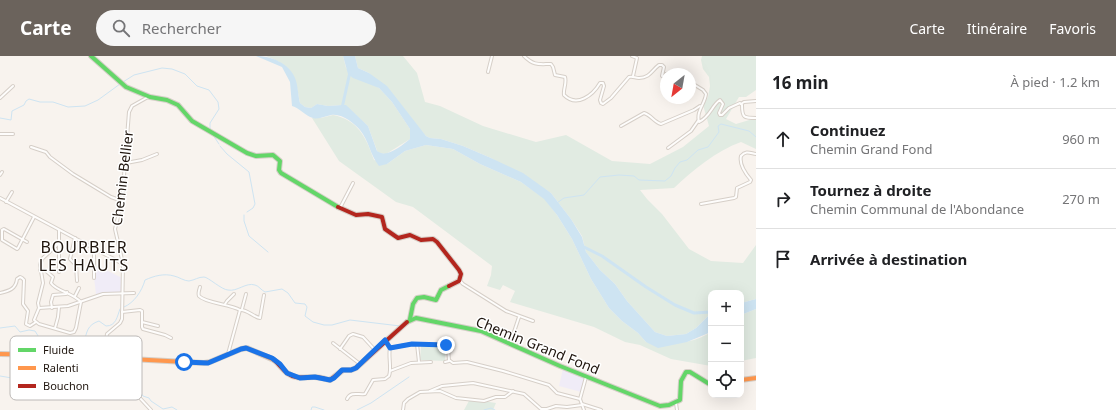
<!DOCTYPE html>
<html lang="fr">
<meta charset="utf-8">
<style>
:root{--surface:#fff;--page:#f6f6f6;--text:#202124;--muted:#757577;--line:#e0e0e0;--accent:#6b635c}
body{margin:0;font-family:"Noto Sans",sans-serif;background:var(--page);color:var(--text)}
.controls{position:absolute;right:12px;bottom:12px;display:grid;overflow:hidden;border-radius:8px;box-shadow:0 4px 16px #0002}
.controls button{width:36px;height:36px;display:grid;place-items:center;padding:0;border:0;border-bottom:1px solid var(--line);background:var(--surface);color:var(--text);font:20px sans-serif}
.compass{position:absolute;left:660px;top:12px;width:36px;height:36px;border-radius:50%;background:var(--surface);box-shadow:0 4px 16px #0002;rotate:211deg}
.stop{position:absolute;width:12px;height:12px;margin:-9px;border:3px solid #1a73e8;border-radius:50%;background:#fff}
.stop.end{background:#1a73e8;border-color:#fff;box-shadow:0 1px 4px #0008}
.list{margin:0;padding:0;list-style:none}
h2{display:flex;justify-content:space-between;align-items:center;height:52px;margin:0;padding:0 16px;font-size:17px}
h2 small{font-size:13px;font-weight:400;color:var(--muted)}
.list li{display:grid;grid-template-columns:26px 1fr auto;gap:12px;align-items:center;box-sizing:border-box;height:60px;padding:0 16px;border-top:1px solid var(--line)}
.list b{display:block;font-size:15px;white-space:nowrap}
.list p{margin:0;font-size:13px;white-space:nowrap;color:var(--muted)}
.list em{font-size:13px;font-style:normal;color:var(--muted)}
.icon{flex:none;width:22px;height:22px;fill:none;stroke:currentColor;stroke-width:2;stroke-linecap:round;stroke-linejoin:round}
.map{position:relative;flex:none;width:756px;height:354px;overflow:hidden}
header{display:flex;align-items:center;gap:24px;box-sizing:border-box;height:56px;padding:0 20px;background:var(--accent);color:#fff}
header strong{font-size:19px}
nav{display:flex;gap:22px;margin-inline-start:auto;font-size:14px}
.search{width:280px;height:36px;background:var(--page);display:flex;align-items:center;gap:10px;box-sizing:border-box;padding:0 14px;border-radius:22px;color:var(--muted);font-size:15px}
main{display:flex}
aside{flex:1;background:var(--surface)}
.map>svg:first-child{display:block}
.education{fill:#f0ecf7}
.green{fill:#e1ebe2}
.water{fill:#cee4f2}
.lines{fill:none;stroke-linecap:round;stroke-linejoin:round}
.stream{stroke:#cee4f2;stroke-width:1}
.river{stroke:#cee4f2;stroke-width:3}
.street-casing{stroke:#d6cfc8;stroke-width:4}
.fast-casing{stroke:#d6cfc8;stroke-width:6}
.slow-casing{stroke:#d6cfc8;stroke-width:6}
.jam-casing{stroke:#d6cfc8;stroke-width:6}
.street{stroke:#fefdfc;stroke-width:2}
.fast{stroke:#63d668;stroke-width:4}
.slow{stroke:#ff974d;stroke-width:4}
.jam{stroke:#b3261e;stroke-width:4}
.route{stroke:#1a73e8;stroke-width:5}
.labels{text-anchor:middle;dominant-baseline:central;stroke-width:3;stroke-linejoin:round;paint-order:stroke}
.street-label{font-size:14px;fill:#1f150e;stroke:#fff}
.quarter-label{font-size:16px;letter-spacing:1px;fill:#1f150e;stroke:#fff}
.key{fill:#fff;stroke:#bcb9b7;stroke-width:1}
.key-label{font-size:11px;fill:#1f150e}
</style>
<header>
<strong>Carte</strong>
<div class="search"><svg class="icon" aria-label="search" viewBox="0 0 24 24"><circle cx="10" cy="10" r="6"/><path d="M15 15l6 6"/></svg>Rechercher</div>
<nav><a>Carte</a><a>Itinéraire</a><a>Favoris</a></nav>
</header>
<main>
<div class="map">
<svg width="756" height="354" viewBox="0 0 756 354">
<rect width="100%" height="100%" fill="#f8f3ee"/>
<g class="education">
<polygon points="98,210 122,222 121,237 96,238 93,213"/>
<polygon points="563,313 584,322 581,336 559,330"/>
</g>
<g class="green">
<path d="M266,0H343L346,12L379,32L392,46L410,73V83L386,98L378,97L368,70L346,50L342,49L328,50L317,48L311,52L305,51L300,47C295,19 294,11 266,0Z"/>
<path d="M355,0H403L417,17L425,46L440,50L483,70L536,86L566,79L612,105L650,108L683,91L709,70L703,49L708,41L710,30L709,21L703,13L701,4L702,0H756V34L746,41H739L726,63L736,68L756,62V93L741,86C716,95 693,114 674,132L640,134L647,143L662,158L689,193L711,205L743,207L756,189V243L741,247V237H711V257L696,272L686,278L667,280L655,276L627,245L615,228L600,214L586,196L582,180L571,163L551,137L491,102L463,90L441,83L430,82L426,80L369,17L358,12Z"/>
<path d="M333,59C358,64 366,81 374,104L387,108L405,95L426,89L453,93L480,108L521,126L545,143L557,159L572,183L591,223L609,252L622,265L638,277L646,286C669,288 691,289 711,276V310L671,303L640,289L625,286L594,271L510,246L515,235L503,229L500,234L487,230L491,219L492,210L413,151L396,146L339,105L312,62H321Z"/>
<polygon points="756,253 756,302 741,305 741,259"/>
<polygon points="421,290 446,291 445,305 420,304"/>
<polygon points="470,343 496,347 493,354 464,354"/>
</g>
<g class="water">
<path d="M256,0C271,0 289,7 295,22C298,29 298,39 300,47L305,51L311,52L317,48L328,50L342,49H346L368,70L377,95C387,103 402,89 410,83V73L392,46L379,32L353,22L348,18L343,0H355L358,12L369,17L387,30L426,80L430,82L441,83L463,90L491,102L523,117L551,137L571,163L582,181L586,196L600,214L615,228L627,245L655,276L667,280L686,278L696,272L711,257V276L687,286L658,292L646,286L638,277L622,265L609,252L591,223L572,183L557,159L544,143L521,126L480,108L453,93L426,89L405,95L387,108L379,110C370,99 369,85 360,74C354,67 342,57 331,59C325,60 319,64 313,62C305,60 300,52 292,50L290,26L282,11Z"/>
<polygon points="756,243 756,253 741,259 741,247"/>
</g>
<g class="lines">
<g class="stream">
<polyline points="123,26 134,19 162,12 172,13 185,18 197,30 209,34 218,46 219,53 210,67 210,75"/>
<polyline points="0,62 11,64 12,55 24,49 26,45 29,43 40,46 53,46 68,51 85,50 98,44 120,28"/>
<polyline points="213,79 219,88"/>
<polyline points="220,90 227,98 249,116 255,148 253,152 247,156"/>
<polyline points="557,147 564,142 584,139 600,121 619,119 634,120 639,124 665,125 671,120 675,112 680,106 687,104 698,94 708,91 719,76 718,70 721,68 749,75 756,81"/>
<polyline points="244,159 244,165 249,180 268,196"/>
<path d="M124,251C134,247 142,235 145,224C154,220 164,217 174,220C179,221 184,225 189,225C195,224 198,221 204,221C208,221 222,234 228,234C237,236 246,226 255,229C259,230 261,234 265,236L282,233L288,237L295,247L305,248L307,251L305,260L313,266L324,269H332L350,264L400,270"/>
<path d="M0,272L15,270L20,276L29,274L35,275L40,283L50,282L67,291L81,289L84,286C87,276 87,269 99,265L106,270C116,270 117,261 120,253"/>
<polyline points="0,320 12,322 25,321 36,311 46,320 48,320 56,313 60,313 65,307 75,307 81,305 83,313 91,318 101,328 110,332 115,331 121,333"/>
<polyline points="129,336 138,333 143,340 149,342 151,345 163,353 172,351 177,354"/>
<polyline points="311,354 312,351 315,351 324,354"/>
<polyline points="357,354 371,347 409,321"/>
<polyline points="484,354 491,352 495,354"/>
</g>
<g class="river">
<polyline points="342,52 350,16"/>
<polyline points="580,189 602,200 646,231 675,249 694,257 711,256"/>
</g>
<defs>
<g id="street">
<path d="M524,0C534,10 539,8 551,8L553,11L555,19L565,21C567,27 563,33 564,39C577,52 593,39 600,27H603L604,30L600,44L601,47L603,48L611,42L629,21C633,20 635,22 639,22C650,22 652,14 659,9H662L664,11L662,20H664L666,18"/>
<polyline points="632,0 637,2 633,20"/>
<polyline points="488,16 492,0"/>
<polyline points="666,18 674,15 681,18"/>
<path d="M690,26L703,34L706,38C705,48 696,55 699,66C710,61 712,49 720,44L723,48L719,57L720,59H722L729,52L740,47L742,49C742,62 744,62 756,62"/>
<polyline points="0,42 13,30"/>
<polyline points="741,48 744,46 756,45"/>
<path d="M621,70L644,57C651,59 654,66 661,68L694,54L700,50"/>
<polyline points="0,78 13,78"/>
<polyline points="31,91 46,96 50,101 73,118 111,141 122,145"/>
<polyline points="668,92 691,75 698,65"/>
<polyline points="126,107 142,104 157,98"/>
<polyline points="0,119 2,116"/>
<polyline points="0,142 123,208"/>
<polyline points="6,146 12,136"/>
<path d="M701,148L734,142L736,141L737,132L750,126L751,124C745,117 739,108 741,100C746,94 750,97 756,98"/>
<polyline points="340,152 353,127"/>
<polyline points="59,174 59,216"/>
<polyline points="75,182 70,203 76,209 77,225"/>
<polyline points="27,186 4,173 2,174 2,184 17,193 18,192 34,161"/>
<path d="M40,214H45L53,221L51,227C56,235 73,237 81,246L76,272L74,276L70,277L39,268L34,264L39,252L38,247L43,227L40,209L42,203L59,187"/>
<polyline points="94,222 94,192"/>
<polyline points="460,225 463,228 506,255 533,265"/>
<path d="M200,231C199,234 198,238 199,240C205,247 230,248 240,254"/>
<path d="M0,237C9,235 16,233 17,223L20,221L22,222L24,224L23,248L28,255L26,268L30,270L36,266"/>
<polyline points="75,240 79,232"/>
<polyline points="225,248 227,245 234,238"/>
<polyline points="39,252 68,250 103,238 134,237"/>
<polyline points="52,252 51,246 53,239 66,238 67,236"/>
<polyline points="242,253 246,238"/>
<polyline points="122,256 140,254 142,255 142,271 143,273 165,279 171,282"/>
<polyline points="142,266 158,270"/>
<polyline points="55,272 58,261 59,251"/>
<polyline points="386,285 390,292 412,288 446,289 448,293 449,304 453,307 467,306 503,315 549,329 557,337 580,343"/>
<polyline points="333,287 360,308"/>
<polyline points="417,288 419,306"/>
<polyline points="510,288 519,261"/>
<polyline points="340,293 349,280 353,278 363,281 375,294"/>
<path d="M228,298L240,254C247,253 253,261 260,262L264,239"/>
<polyline points="85,301 85,304 96,314 101,317 105,323 127,336 138,340 151,354"/>
<polyline points="103,302 107,278 120,267 122,263 123,208 115,173 122,145 129,56 132,50 148,41"/>
<polyline points="445,306 449,305"/>
<polyline points="390,315 411,307 431,306"/>
<polyline points="430,335 442,330 473,327 524,338 541,353 547,353 556,350 567,351 582,349"/>
<path d="M347,343C351,335 358,339 365,338L373,324L385,323L389,320C392,312 388,301 390,292"/>
<polyline points="676,347 677,354"/>
<polyline points="582,348 601,354"/>
<polyline points="403,354 404,347 408,343 420,336 440,335 456,342 484,345 496,341 505,341 513,335"/>
<polyline points="584,354 580,343 586,321"/>
</g>
<g id="fast">
<polyline points="91,0 126,31 150,41 167,44 178,49 192,65 247,97 256,100 273,99 280,105 279,114 281,117 338,151"/>
<polyline points="410,263 413,248 417,242 424,241 436,244 441,234 449,230"/>
<polyline points="407,266 416,262 481,275 560,310 660,350 669,349 680,344 681,325 686,316 690,316 711,329"/>
</g>
<g id="slow">
<polyline points="0,298 57,299 204,307 210,306 241,293 247,292 274,304"/>
<polyline points="741,324 756,322"/>
</g>
<g id="jam">
<polyline points="338,151 356,159 368,158 382,161 385,173 398,182 410,179 421,184 433,183 437,186 459,214 461,218 459,225 449,230"/>
<path d="M274,304C279,308 282,313 287,317C297,324 304,321 314,321C319,321 325,323 330,324L343,314H351L356,312L407,266"/>
</g>
</defs>
<use href="#street" class="street-casing"/>
<use href="#fast" class="fast-casing"/>
<use href="#slow" class="slow-casing"/>
<use href="#jam" class="jam-casing"/>
<use href="#street" class="street"/>
<use href="#fast" class="fast"/>
<use href="#slow" class="slow"/>
<use href="#jam" class="jam"/>
</g>
<g class="lines">
<polyline class="route" points="184,306 208,307 241,293 246,292 272,302 280,308 287,317 300,322 315,321 330,324 334,322 342,314 351,314 356,312 385,284 390,292 412,288 446,289"/>
</g>
<g class="labels">
<g class="street-label">
<text transform="translate(122 122) rotate(-83)">Chemin Bellier</text>
<text transform="translate(538 289) rotate(22)">Chemin Grand Fond</text>
</g>
<g class="quarter-label">
<text x="84" y="191">BOURBIER<tspan x="84" dy="18">LES HAUTS</tspan></text>
</g>
</g>
<rect x="10" y="280" width="132" height="64" rx="6" class="key"/>
<rect x="18" y="292" width="18" height="4" fill="#63d668"/>
<rect x="18" y="310" width="18" height="4" fill="#ff974d"/>
<rect x="18" y="328" width="18" height="4" fill="#b3261e"/>
<g class="key-label">
<text x="43" y="298">Fluide</text>
<text x="43" y="316">Ralenti</text>
<text x="43" y="334">Bouchon</text>
</g>
</svg>
<div class="controls">
<button>+</button>
<button>−</button>
<button><svg class="icon" aria-label="locate" viewBox="0 0 24 24"><circle cx="12" cy="12" r="6"/><path d="M12 2v4M12 18v4M2 12h4M18 12h4"/></svg></button>
</div>
<svg class="compass" viewBox="-18 -18 36 36"><path d="M0-13l5 13h-10z" fill="#e53935"/><path d="M0 13l5-13h-10z" fill="#757577"/></svg>
<div class="stop" style="left:184px;top:306px"></div>
<div class="stop end" style="left:446px;top:289px"></div>
</div>
<aside>
<h2>16 min<small>À pied · 1.2 km</small></h2>
<ul class="list">
<li><svg class="icon" aria-label="ahead" viewBox="0 0 24 24"><path d="M12 20V5M6 11l6-6 6 6"/></svg><div><b>Continuez</b><p>Chemin Grand Fond</p></div><em>960 m</em></li>
<li><svg class="icon" aria-label="right" viewBox="0 0 24 24"><path d="M7 20v-9h11M14 6l5 5-5 5"/></svg><div><b>Tournez à droite</b><p>Chemin Communal de l'Abondance</p></div><em>270 m</em></li>
<li><svg class="icon" aria-label="arrive" viewBox="0 0 24 24"><path d="M6 21V4h12l-3 4 3 4H6"/></svg><div><b>Arrivée à destination</b></div></li>
</ul>
</aside>
</main>
